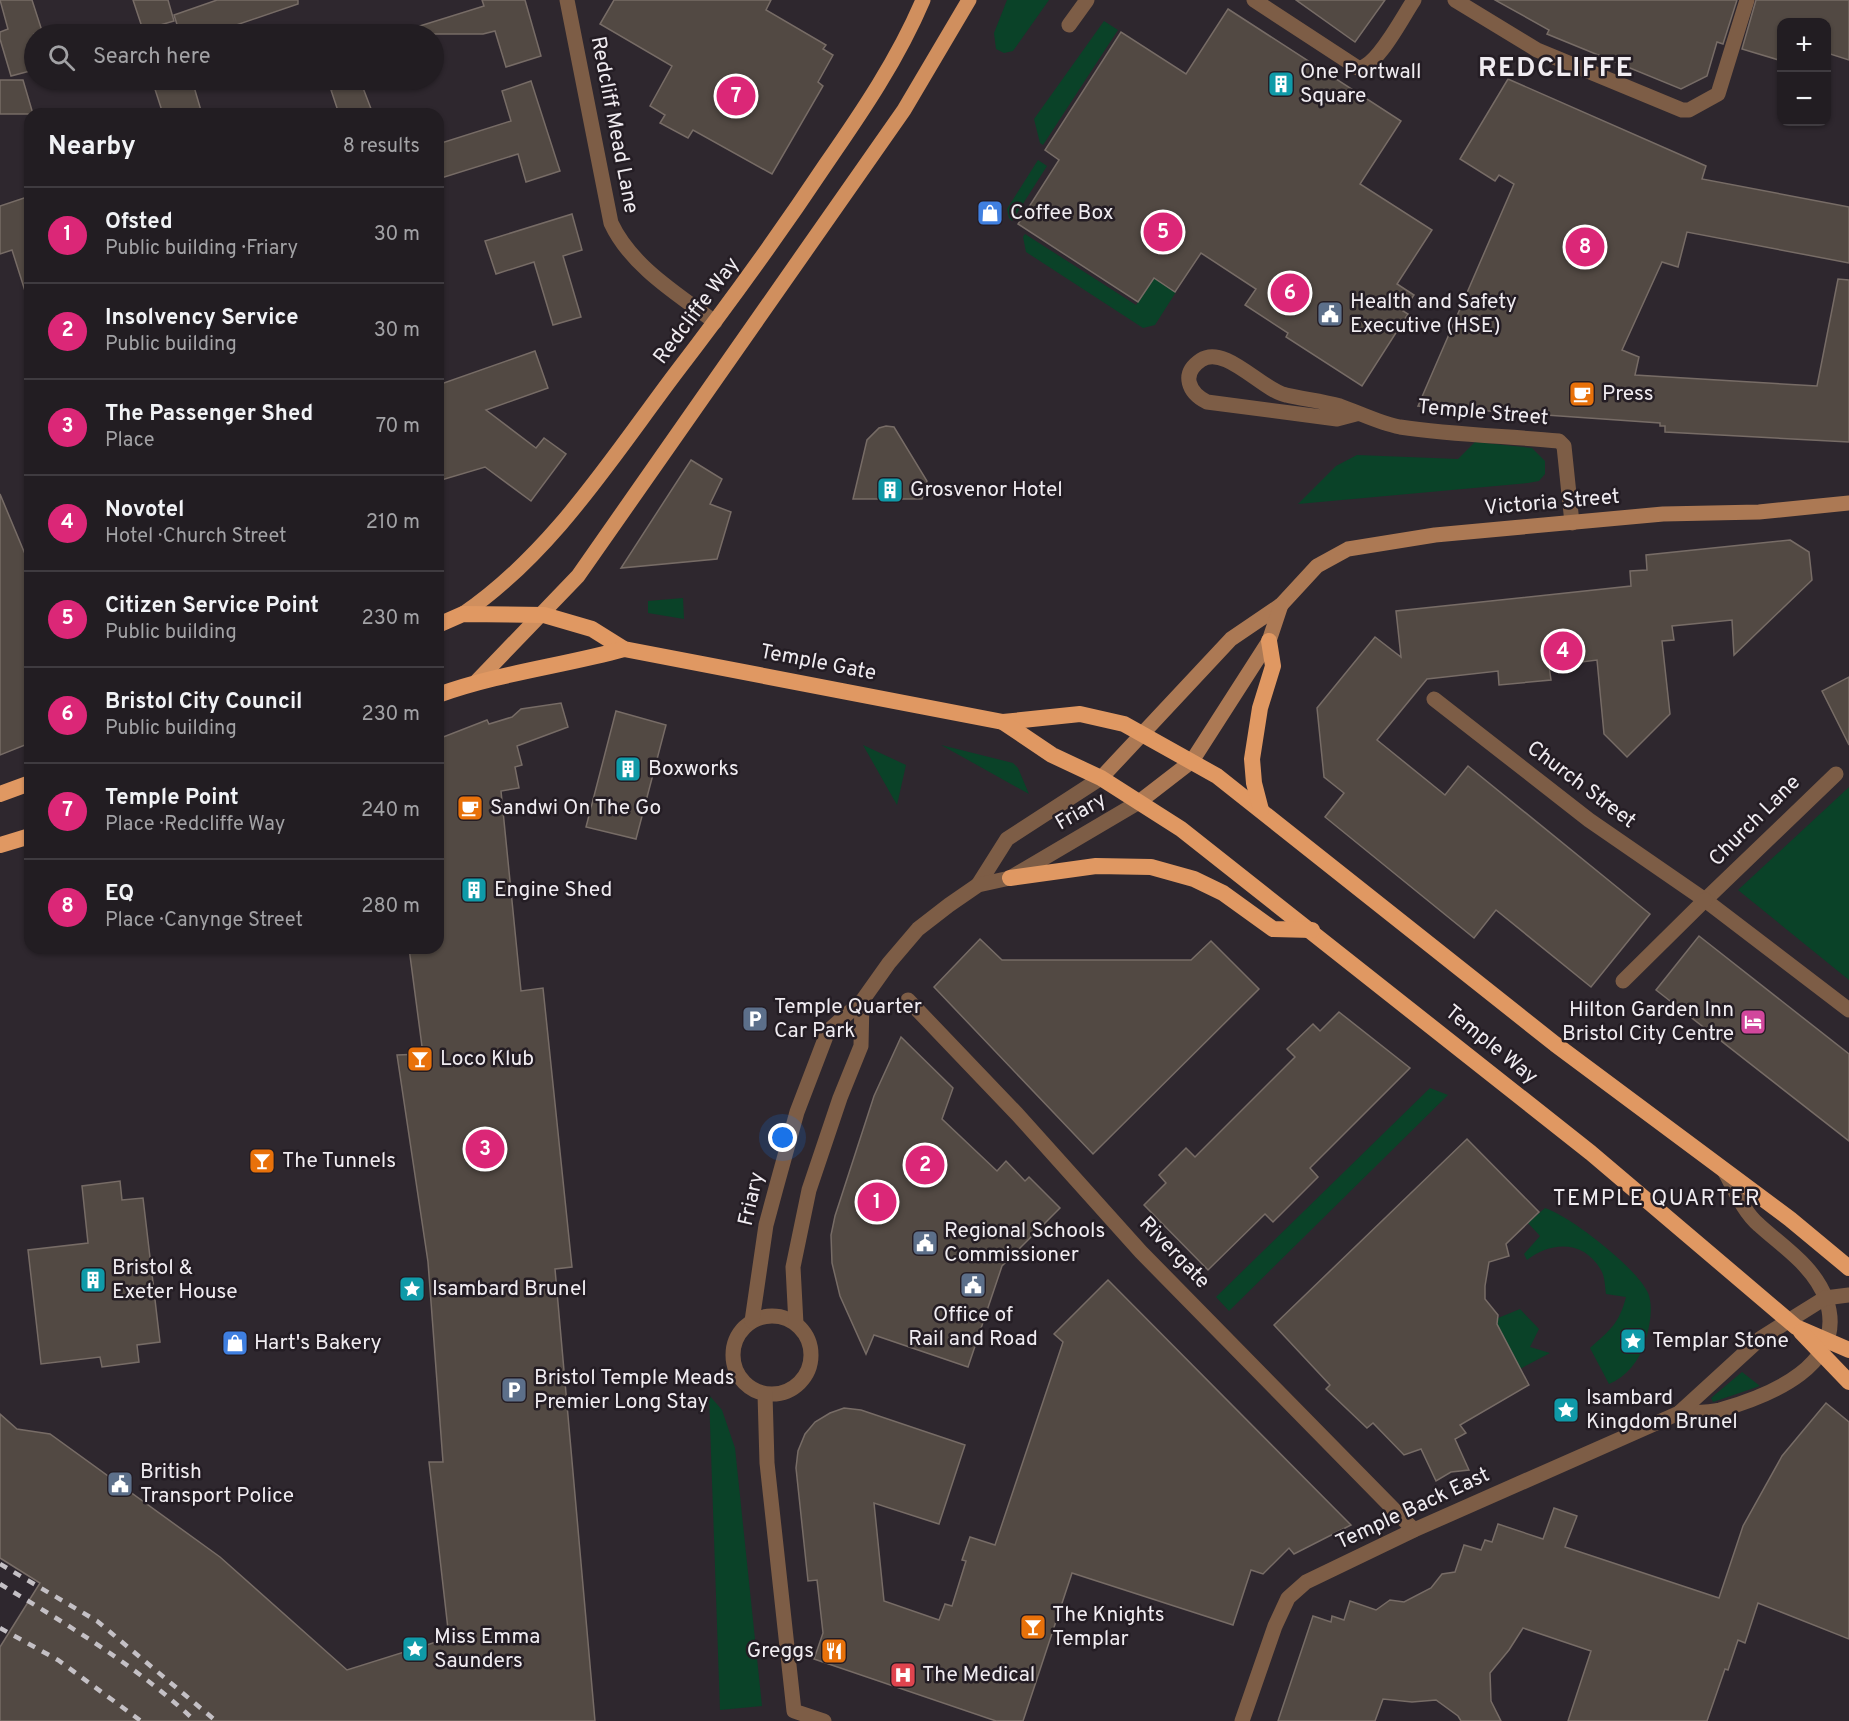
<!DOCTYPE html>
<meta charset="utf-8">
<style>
:root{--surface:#221d22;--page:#2e2a2f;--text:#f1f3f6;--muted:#a2a2a5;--line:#3f3b40;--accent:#db2777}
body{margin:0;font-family:Overpass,sans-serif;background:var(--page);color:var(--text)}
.controls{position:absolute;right:18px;top:18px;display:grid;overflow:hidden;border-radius:12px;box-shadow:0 2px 4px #0004}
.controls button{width:54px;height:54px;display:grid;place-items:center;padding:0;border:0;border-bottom:2px solid var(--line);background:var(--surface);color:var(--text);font:30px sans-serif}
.you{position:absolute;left:783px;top:1138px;width:21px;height:21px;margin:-15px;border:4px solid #fff;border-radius:50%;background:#1a73e8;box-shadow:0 0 0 9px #1a73e833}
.badge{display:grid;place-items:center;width:39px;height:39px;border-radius:50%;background:var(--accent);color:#fff;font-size:20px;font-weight:700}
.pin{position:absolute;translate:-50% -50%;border:3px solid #fff;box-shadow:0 2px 6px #0006}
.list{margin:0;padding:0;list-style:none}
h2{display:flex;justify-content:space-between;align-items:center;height:78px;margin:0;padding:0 24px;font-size:26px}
h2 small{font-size:20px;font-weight:400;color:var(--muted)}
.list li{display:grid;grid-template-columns:39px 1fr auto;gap:18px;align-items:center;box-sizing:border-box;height:96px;padding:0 24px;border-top:2px solid var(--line)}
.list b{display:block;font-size:22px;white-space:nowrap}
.list p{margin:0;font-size:20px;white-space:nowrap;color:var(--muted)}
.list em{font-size:20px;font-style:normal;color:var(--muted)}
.icon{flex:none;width:33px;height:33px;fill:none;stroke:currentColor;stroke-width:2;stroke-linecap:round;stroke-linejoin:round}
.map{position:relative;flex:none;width:1849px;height:1721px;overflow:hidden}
.search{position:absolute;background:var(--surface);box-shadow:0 2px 4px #0004;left:24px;top:24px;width:420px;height:66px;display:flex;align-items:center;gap:15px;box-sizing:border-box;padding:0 21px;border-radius:33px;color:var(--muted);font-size:22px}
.panel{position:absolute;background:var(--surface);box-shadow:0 2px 4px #0004;left:24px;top:108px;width:420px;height:846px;border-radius:18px}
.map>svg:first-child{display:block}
.green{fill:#0a4228}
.building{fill:#524943;stroke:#776c66;stroke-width:1.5}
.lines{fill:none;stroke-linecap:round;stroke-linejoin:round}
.pedestrian{stroke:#7d5d46;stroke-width:15}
.minor{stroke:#7d5d46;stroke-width:15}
.secondary{stroke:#ac7954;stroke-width:15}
.primary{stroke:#d08f5e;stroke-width:15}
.trunk{stroke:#e09862;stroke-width:16}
.rail{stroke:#c4c0c5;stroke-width:4.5;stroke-dasharray:8 8;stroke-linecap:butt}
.labels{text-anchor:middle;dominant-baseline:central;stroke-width:5;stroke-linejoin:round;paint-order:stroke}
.poi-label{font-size:21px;fill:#f0ecf1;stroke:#241d24;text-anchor:start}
.street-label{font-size:21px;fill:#f0ecf1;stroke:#241d24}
.neighbourhood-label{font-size:22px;letter-spacing:1.5px;fill:#f0ecf1;stroke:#241d24}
.district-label{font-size:27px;font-weight:bold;letter-spacing:1.5px;fill:#f0ecf1;stroke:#241d24}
</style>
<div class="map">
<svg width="1849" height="1721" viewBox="0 0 1849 1721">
<rect width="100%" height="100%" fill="#2e272e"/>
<g class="green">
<polygon points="1007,0 1049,0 1013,51 1004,53 996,49 994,33"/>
<polygon points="1104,21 1118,30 1043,145 1040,143 1034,119"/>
<polygon points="1038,160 1047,166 1012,221 1009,218 1007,209"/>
<polygon points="1025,234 1136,305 1154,278 1176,292 1155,325 1143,328 1026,252 1023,237"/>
<polygon points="1475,442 1532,448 1545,461 1545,474 1539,481 1528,483 1298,504 1336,466 1357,455 1458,459"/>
<polygon points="683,598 684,619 648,613 648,601"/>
<polygon points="863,745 906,765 897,805"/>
<polygon points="941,745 1013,763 1018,768 1029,794"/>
<polygon points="1849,787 1849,980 1738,890"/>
<polygon points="1430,1088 1448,1095 1229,1311 1216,1297"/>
<path d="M1545,1208C1570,1216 1637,1268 1648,1293C1654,1308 1649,1328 1645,1343C1639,1361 1626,1377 1609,1384L1590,1348C1610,1330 1619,1324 1626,1297L1606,1294C1605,1287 1605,1277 1601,1270C1584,1240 1551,1241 1527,1260L1524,1254L1540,1236L1528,1223Z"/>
<polygon points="1520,1309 1539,1329 1530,1347 1550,1353 1520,1369 1497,1325 1498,1318"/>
<polygon points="1742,1372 1760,1386 1713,1402 1711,1398"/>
<polygon points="709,1395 722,1410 735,1448 762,1706 720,1710"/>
</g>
<g class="building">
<polygon points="0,0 32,0 43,34 34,34 34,70 11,76 0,39 0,32 8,29"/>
<polygon points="133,0 168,0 174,21 143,30"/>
<polygon points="217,0 298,0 298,4 210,34 180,34 174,15"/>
<polygon points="482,0 525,0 541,56 506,67 495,31 483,34 411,34 410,29 484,6"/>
<polygon points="614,0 771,0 766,10 826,45 823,49 833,55 818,82 823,86 772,174 693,130 688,138 660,123 665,115 650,106 672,66 600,24"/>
<polygon points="1296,0 1385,0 1355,42"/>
<polygon points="1495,0 1737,0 1723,44 1717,42 1707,76 1681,89 1547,34 1549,30"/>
<polygon points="1756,0 1849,0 1849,60 1827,53 1827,22 1782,22 1782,61 1742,49"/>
<polygon points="1228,9 1401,121 1360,184 1432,230 1397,284 1414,295 1403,311 1408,314 1362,386 1286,337 1288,333 1245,305 1256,289 1201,253 1175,292 1154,278 1138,302 1018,224 1059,160 1045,150 1121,32 1186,74"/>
<polygon points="1508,79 1706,166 1702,179 1849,207 1849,263 1687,232 1678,267 1662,262 1622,350 1639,357 1635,375 1817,386 1838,279 1849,280 1849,442 1665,432 1665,426 1660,426 1660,423 1418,406 1514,184 1499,175 1495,181 1460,159"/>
<polygon points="0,80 23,80 33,114 0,114"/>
<polygon points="152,80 192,80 202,114 163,114"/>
<polygon points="360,80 373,114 339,114 331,90"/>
<polygon points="531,81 560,171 526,182 518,154 438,179 438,144 511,121 502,91"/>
<polygon points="30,196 30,290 25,291 12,250 0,254 0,206"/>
<polygon points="572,214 582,250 563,256 581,317 553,325 534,262 496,274 485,241"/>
<polygon points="535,351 548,388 486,410 536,448 544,438 566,454 531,501 485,467 438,481 438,385"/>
<polygon points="886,426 894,427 927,481 922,499 853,499 867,440 879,428"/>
<polygon points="691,460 722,479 710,504 731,512 717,559 621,568"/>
<polygon points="0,494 30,566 30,743 0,755"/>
<polygon points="1790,540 1809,552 1812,580 1734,655 1732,620 1672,626 1674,640 1662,641 1670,714 1627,757 1604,734 1597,660 1549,666 1551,680 1499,685 1498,671 1427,679 1377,740 1445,795 1468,766 1650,914 1591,987 1496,910 1474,938 1325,817 1344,793 1324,777 1317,708 1375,637 1401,657 1396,611 1631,586 1630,571 1647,570 1646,555"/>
<polygon points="1849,677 1849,745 1822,691"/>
<polygon points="561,703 568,727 517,746 522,765 515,767 519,788 501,791 521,991 543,988 572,1267 555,1269 595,1721 0,1721 0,1647 40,1583 0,1558 0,1414 17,1429 50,1434 220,1557 347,1670 449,1638 429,1462 443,1462 428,1262 397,1055 423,1054 409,948 438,948 438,739 487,720 489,724 512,717 521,709"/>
<polygon points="616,711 666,725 636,839 586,827"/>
<polygon points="1699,936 1849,1054 1849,1141 1656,990"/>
<polygon points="980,939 1002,960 1191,960 1211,941 1259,989 1093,1154 934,987"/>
<polygon points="1339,1012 1410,1068 1310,1168 1318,1177 1273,1222 1265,1214 1208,1270 1144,1205 1166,1183 1159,1175 1186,1148 1195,1157 1295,1057 1287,1049 1313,1024 1320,1031"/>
<polygon points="901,1037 953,1088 942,1119 997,1171 1006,1161 1025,1181 1029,1177 1060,1208 1002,1266 968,1367 874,1335 866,1354 840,1296 832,1263 831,1235 835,1216 874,1096"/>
<polygon points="1467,1139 1539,1212 1506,1244 1509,1256 1489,1262 1485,1286 1485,1299 1498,1315 1497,1324 1529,1385 1460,1425 1466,1433 1455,1439 1469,1470 1451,1472 1436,1481 1421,1449 1404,1455 1373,1423 1367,1428 1326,1389 1330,1385 1274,1325"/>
<polygon points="120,1181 122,1200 143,1198 160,1342 137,1345 139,1362 102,1367 100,1357 41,1364 28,1250 88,1243 82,1186"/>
<polygon points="1108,1280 1351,1525 1294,1554 1289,1548 1263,1574 1251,1570 1233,1625 1072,1573 1023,1721 996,1721 814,1659 823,1633 817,1580 808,1581 796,1468 798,1451 805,1434 815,1422 830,1413 844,1408 861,1410 965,1445 939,1524 874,1503 884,1601 939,1620 945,1604 952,1606 966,1561 962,1560 970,1537 995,1545 1063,1342 1054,1334"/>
<polygon points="1826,1403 1849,1422 1849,1639 1758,1603 1745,1643 1738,1640 1728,1670 1725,1669 1707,1721 1568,1721 1591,1651 1523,1628 1509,1650 1490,1673 1491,1701 1501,1721 1461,1721 1458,1716 1436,1700 1412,1702 1383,1699 1375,1721 1278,1721 1313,1616 1331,1622 1332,1616 1344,1620 1350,1601 1376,1610 1390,1600 1404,1602 1431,1588 1442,1574 1455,1572 1464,1545 1481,1550 1485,1540 1492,1542 1498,1524 1543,1539 1554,1508 1577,1516 1565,1547 1719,1598 1743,1526 1782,1456"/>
</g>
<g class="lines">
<g class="pedestrian">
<polyline points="1705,900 1836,774"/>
<polyline points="908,1000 1017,1114 1141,1252 1414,1530"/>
</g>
<g class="minor">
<path d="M567,0L611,223C631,266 677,294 715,322"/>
<path d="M1254,0L1358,68C1377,68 1403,16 1414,0"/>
<polyline points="1455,0 1537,50 1682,110 1689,110 1718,94 1747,0"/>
<polyline points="1069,25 1087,0"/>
<path d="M1356,414L1337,419L1207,402C1189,393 1180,374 1201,360C1225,344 1263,391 1286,395C1303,399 1323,401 1340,406C1360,413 1379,423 1400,427C1453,435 1506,436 1559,441L1564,446L1572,523"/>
<polyline points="1434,699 1589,820 1705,900 1849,1010"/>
<polyline points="978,885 1007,839 1101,778"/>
<polyline points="1623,981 1705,900"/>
<circle cx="772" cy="1355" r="39"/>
<polyline points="752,1321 766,1225 776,1188 797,1112 828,1031 862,1001 889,963 918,929 949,905 978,885 1010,878 1139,802"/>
<polyline points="796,1324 793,1267 809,1190 840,1098 861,1046 862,1001"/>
<polyline points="765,1394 767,1463 794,1711 824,1721"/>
<path d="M1679,1413C1692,1412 1708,1413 1720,1410C1769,1396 1849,1365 1826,1299C1814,1266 1783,1247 1759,1225C1743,1211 1735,1190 1725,1172"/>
<polyline points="1242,1721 1275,1626 1288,1598 1306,1582 1414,1530 1679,1413 1761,1338 1825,1298 1849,1295"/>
</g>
<g class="secondary">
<polyline points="1101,778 1231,639 1281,605 1317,566 1348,549 1435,535 1663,514 1759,512 1849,503"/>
<polyline points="1139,802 1192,761 1269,641 1281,605"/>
</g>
<g class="primary">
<path d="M463,614C552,553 611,459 675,374C728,305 778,236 826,164C862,112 898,59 923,0"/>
<polyline points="477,681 578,576 904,110 969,0"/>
</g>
<g class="trunk">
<polyline points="438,625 463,614 544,615 592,629 624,649 1003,722 1080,714 1124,724 1217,776 1555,1044 1790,1219 1849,1268"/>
<path d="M438,695C499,673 562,666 624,649"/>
<polyline points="1003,722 1052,755 1101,778 1181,829 1591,1153 1796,1327 1849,1350"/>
<polyline points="0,794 30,783"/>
<polyline points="1261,810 1254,783 1252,759 1260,708 1273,666 1269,641"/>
<polyline points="0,845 30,836"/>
<polyline points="1010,878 1096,866 1151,867 1194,879 1223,893 1273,929 1312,930"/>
<polyline points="1801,1332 1849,1382"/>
</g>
<g class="rail">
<polyline points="0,1564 97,1621 216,1721"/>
<path d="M0,1584C68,1625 137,1666 195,1721"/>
<polyline points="0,1628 58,1660 141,1721"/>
</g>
</g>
<defs>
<symbol id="building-square" viewBox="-11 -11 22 22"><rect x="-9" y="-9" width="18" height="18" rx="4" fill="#0f9aa8" stroke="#241d24"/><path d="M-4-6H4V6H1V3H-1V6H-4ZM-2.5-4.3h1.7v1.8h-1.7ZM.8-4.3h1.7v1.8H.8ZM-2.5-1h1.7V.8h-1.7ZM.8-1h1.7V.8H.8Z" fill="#fff"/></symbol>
<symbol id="shop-square" viewBox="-11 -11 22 22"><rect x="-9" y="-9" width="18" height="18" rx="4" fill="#3f7fe0" stroke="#241d24"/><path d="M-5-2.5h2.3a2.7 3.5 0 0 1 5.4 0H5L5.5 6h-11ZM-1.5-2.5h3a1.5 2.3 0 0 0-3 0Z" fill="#fff"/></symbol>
<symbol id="civic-square" viewBox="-11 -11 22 22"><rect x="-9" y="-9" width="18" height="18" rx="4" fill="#5c6f8a" stroke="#241d24"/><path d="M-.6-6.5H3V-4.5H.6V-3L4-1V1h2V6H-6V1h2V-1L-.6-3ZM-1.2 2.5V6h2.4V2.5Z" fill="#fff"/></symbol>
<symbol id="cafe-square" viewBox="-11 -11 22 22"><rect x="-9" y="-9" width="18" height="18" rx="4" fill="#e8710a" stroke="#241d24"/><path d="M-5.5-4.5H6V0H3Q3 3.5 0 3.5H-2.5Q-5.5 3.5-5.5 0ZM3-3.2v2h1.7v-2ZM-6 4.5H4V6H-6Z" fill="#fff"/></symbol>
<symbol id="parking-square" viewBox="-11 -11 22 22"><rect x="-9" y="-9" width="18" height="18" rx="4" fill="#5c6f8a" stroke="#241d24"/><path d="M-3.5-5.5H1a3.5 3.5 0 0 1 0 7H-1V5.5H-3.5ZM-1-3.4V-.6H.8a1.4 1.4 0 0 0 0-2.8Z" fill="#fff"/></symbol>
<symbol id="hotel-square" viewBox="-11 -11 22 22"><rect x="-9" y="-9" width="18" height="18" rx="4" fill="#d1479c" stroke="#241d24"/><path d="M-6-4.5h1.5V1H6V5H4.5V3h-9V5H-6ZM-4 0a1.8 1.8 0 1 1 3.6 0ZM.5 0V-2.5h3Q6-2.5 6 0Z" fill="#fff"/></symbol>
<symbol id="bar-square" viewBox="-11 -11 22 22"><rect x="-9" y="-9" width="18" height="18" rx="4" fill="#e8710a" stroke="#241d24"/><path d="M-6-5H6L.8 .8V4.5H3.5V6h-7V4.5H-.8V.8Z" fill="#fff"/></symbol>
<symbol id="sight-square" viewBox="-11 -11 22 22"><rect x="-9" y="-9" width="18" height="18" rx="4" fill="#0f9aa8" stroke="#241d24"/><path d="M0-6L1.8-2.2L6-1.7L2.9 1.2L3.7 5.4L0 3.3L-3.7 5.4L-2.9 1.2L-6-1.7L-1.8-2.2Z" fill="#fff"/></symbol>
<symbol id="restaurant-square" viewBox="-11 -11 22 22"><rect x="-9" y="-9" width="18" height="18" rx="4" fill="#e8710a" stroke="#241d24"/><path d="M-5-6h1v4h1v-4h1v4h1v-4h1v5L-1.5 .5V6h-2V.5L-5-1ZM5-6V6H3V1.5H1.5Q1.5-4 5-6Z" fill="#fff"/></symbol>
<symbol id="hospital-square" viewBox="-11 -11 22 22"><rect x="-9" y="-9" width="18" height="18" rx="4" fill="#e0444e" stroke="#241d24"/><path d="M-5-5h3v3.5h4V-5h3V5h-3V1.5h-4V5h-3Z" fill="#fff"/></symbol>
</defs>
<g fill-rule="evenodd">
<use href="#building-square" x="1266" y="69" width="30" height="30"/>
<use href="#shop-square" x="975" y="198" width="30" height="30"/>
<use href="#civic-square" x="1315" y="299" width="30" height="30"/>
<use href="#cafe-square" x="1567" y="379" width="30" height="30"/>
<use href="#building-square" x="875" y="475" width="30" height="30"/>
<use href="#building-square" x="613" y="754" width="30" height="30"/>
<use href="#cafe-square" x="455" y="793" width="30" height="30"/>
<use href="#building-square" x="459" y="875" width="30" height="30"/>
<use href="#parking-square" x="740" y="1004" width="30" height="30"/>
<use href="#hotel-square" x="1738" y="1007" width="30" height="30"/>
<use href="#bar-square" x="405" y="1044" width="30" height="30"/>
<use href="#bar-square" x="247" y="1146" width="30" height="30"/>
<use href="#civic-square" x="910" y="1228" width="30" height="30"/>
<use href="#building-square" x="78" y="1265" width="30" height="30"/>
<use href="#civic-square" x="958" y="1270" width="30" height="30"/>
<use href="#sight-square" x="397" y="1274" width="30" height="30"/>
<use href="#sight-square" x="1618" y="1326" width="30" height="30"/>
<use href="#shop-square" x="220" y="1328" width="30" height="30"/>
<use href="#parking-square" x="499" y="1375" width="30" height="30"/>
<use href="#sight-square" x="1551" y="1395" width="30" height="30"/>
<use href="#civic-square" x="105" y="1469" width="30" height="30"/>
<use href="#bar-square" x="1018" y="1612" width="30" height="30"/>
<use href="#sight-square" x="400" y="1634" width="30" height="30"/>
<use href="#restaurant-square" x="819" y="1636" width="30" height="30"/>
<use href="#hospital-square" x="888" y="1660" width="30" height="30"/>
</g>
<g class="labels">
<g class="poi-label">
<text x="1300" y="72">One Portwall<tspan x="1300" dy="24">Square</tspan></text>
<text x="1010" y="213">Coffee Box</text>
<text x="1350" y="302">Health and Safety<tspan x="1350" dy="24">Executive (HSE)</tspan></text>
<text x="1602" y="394">Press</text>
<text x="910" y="490">Grosvenor Hotel</text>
<text x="648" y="769">Boxworks</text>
<text x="490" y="808">Sandwi On The Go</text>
<text x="494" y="890">Engine Shed</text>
<text x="774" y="1007">Temple Quarter<tspan x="774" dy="24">Car Park</tspan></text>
<text x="1734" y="1010" text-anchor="end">Hilton Garden Inn<tspan x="1734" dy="24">Bristol City Centre</tspan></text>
<text x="440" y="1059">Loco Klub</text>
<text x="282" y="1161">The Tunnels</text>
<text x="944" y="1231">Regional Schools<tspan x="944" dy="24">Commissioner</tspan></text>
<text x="112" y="1268">Bristol &amp;<tspan x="112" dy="24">Exeter House</tspan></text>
<text x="432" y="1289">Isambard Brunel</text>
<text x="973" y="1315" text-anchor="middle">Office of<tspan x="973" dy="24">Rail and Road</tspan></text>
<text x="1652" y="1341">Templar Stone</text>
<text x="254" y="1343">Hart's Bakery</text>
<text x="534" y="1378">Bristol Temple Meads<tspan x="534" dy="24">Premier Long Stay</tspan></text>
<text x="1586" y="1398">Isambard<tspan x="1586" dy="24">Kingdom Brunel</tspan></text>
<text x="140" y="1472">British<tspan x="140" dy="24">Transport Police</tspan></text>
<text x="1052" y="1615">The Knights<tspan x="1052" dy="24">Templar</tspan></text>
<text x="434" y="1637">Miss Emma<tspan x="434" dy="24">Saunders</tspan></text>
<text x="814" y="1651" text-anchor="end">Greggs</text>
<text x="922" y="1675">The Medical</text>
</g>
<g class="street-label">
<text transform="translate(614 125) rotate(79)">Redcliff Mead Lane</text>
<text transform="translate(697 311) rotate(-53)">Redcliffe Way</text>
<text transform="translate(1483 413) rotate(5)">Temple Street</text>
<text transform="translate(1552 503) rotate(-5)">Victoria Street</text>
<text transform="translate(818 663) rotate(11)">Temple Gate</text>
<text transform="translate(1581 785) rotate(37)">Church Street</text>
<text transform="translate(1081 812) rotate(-30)">Friary</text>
<text transform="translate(1755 821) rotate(-45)">Church Lane</text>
<text transform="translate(1491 1045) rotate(39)">Temple Way</text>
<text transform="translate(752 1199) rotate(-77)">Friary</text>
<text transform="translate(1174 1253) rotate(46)">Rivergate</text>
<text transform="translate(1413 1509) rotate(-25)">Temple Back East</text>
</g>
<g class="neighbourhood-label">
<text x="1657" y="1199">TEMPLE QUARTER</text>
</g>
<g class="district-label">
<text x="1556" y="69">REDCLIFFE</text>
</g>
</g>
</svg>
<div class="controls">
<button>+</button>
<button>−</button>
</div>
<div class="you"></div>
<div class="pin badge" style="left:877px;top:1202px">1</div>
<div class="pin badge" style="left:925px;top:1165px">2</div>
<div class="pin badge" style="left:485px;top:1149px">3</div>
<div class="pin badge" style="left:1563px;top:651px">4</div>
<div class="pin badge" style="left:1163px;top:232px">5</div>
<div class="pin badge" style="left:1290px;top:293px">6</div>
<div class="pin badge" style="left:736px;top:96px">7</div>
<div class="pin badge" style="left:1585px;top:247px">8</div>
<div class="search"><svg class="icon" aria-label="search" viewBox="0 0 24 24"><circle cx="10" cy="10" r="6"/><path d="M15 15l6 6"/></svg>Search here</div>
<section class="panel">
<h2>Nearby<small>8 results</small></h2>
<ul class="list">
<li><span class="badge">1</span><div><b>Ofsted</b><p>Public building · Friary</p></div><em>30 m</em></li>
<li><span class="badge">2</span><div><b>Insolvency Service</b><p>Public building</p></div><em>30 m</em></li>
<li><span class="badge">3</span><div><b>The Passenger Shed</b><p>Place</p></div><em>70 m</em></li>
<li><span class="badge">4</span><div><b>Novotel</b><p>Hotel · Church Street</p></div><em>210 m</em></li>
<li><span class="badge">5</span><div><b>Citizen Service Point</b><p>Public building</p></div><em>230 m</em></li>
<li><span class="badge">6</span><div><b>Bristol City Council</b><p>Public building</p></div><em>230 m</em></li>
<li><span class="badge">7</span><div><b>Temple Point</b><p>Place · Redcliffe Way</p></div><em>240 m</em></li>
<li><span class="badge">8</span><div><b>EQ</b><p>Place · Canynge Street</p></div><em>280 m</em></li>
</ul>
</section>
</div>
